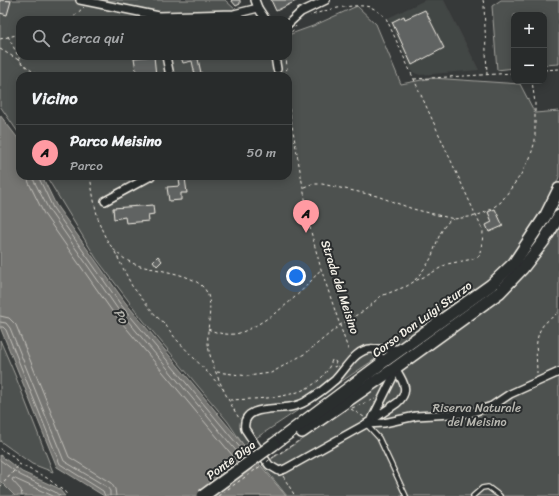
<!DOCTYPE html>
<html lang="it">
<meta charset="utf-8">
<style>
:root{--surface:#282b2b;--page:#343737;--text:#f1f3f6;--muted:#a5a7a9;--line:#444747;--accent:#ff9aa2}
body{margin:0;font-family:Sriracha,sans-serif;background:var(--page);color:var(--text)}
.controls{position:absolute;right:12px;top:12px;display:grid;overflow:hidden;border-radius:8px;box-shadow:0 2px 10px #0003}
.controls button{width:36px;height:36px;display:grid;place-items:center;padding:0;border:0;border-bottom:1px solid var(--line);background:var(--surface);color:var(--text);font:20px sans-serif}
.you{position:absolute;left:296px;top:276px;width:14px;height:14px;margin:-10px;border:3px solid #fff;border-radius:50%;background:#1a73e8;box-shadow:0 0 0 6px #1a73e833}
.badge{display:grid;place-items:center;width:26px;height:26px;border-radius:50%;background:var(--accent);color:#111;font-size:13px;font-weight:700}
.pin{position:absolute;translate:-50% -33px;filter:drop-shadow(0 1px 2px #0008)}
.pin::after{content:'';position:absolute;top:21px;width:14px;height:12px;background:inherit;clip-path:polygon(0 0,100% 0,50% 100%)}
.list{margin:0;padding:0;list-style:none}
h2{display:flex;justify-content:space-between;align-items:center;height:52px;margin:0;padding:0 16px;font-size:17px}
h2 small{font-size:13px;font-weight:400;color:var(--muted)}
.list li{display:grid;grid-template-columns:26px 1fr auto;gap:12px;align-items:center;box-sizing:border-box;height:56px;padding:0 16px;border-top:1px solid var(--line)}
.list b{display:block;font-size:15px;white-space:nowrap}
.list p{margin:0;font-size:13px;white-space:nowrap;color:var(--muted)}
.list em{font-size:13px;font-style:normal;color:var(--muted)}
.icon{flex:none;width:22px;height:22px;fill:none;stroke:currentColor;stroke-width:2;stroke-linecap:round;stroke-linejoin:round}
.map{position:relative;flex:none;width:559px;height:496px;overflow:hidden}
.search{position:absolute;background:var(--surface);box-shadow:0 2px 10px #0003;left:16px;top:16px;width:276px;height:44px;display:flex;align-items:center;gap:10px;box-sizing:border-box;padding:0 14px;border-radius:12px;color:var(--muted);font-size:15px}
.panel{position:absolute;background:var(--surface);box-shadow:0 2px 10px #0003;left:16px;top:72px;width:276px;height:108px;border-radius:12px}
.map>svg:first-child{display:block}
.built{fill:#434645}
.green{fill:#4e514f;stroke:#a1a19c}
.water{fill:#757572;stroke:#a8a7a1}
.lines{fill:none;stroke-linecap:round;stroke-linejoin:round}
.shore{stroke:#c1bfb9;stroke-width:1}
.building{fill:#616362;stroke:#f4f1e8}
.service-casing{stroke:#f4f1e8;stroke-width:6}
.minor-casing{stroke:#f4f1e8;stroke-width:10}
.primary-casing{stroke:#f4f1e8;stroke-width:14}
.path{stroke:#f4f1e8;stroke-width:1;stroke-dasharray:3 3;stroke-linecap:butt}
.service{stroke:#2a2d2e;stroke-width:3.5}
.minor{stroke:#2a2d2e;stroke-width:7}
.primary{stroke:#2a2d2e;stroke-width:11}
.primary-bridge-casing{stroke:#f4f1e8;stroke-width:14;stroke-linecap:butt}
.path-bridge{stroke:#f4f1e8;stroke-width:1;stroke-dasharray:3 3;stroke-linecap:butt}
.primary-bridge{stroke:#2a2d2e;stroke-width:11}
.labels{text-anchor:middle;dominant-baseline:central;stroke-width:4;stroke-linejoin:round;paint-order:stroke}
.street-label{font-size:12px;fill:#f4f1e8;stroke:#2a2d2e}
.park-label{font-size:12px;fill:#bab9b2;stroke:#2a2d2e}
.water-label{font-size:13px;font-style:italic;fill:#b4b3ad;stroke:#2a2d2e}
</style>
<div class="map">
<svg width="559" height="496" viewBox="0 0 559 496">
<rect width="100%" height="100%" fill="#363939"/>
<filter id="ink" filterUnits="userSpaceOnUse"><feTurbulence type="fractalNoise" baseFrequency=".025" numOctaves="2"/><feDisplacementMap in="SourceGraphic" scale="8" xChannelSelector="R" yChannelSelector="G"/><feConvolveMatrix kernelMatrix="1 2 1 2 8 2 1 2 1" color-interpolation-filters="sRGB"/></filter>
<g filter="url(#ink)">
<polygon class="built" points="425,0 444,0 479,70 420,75 412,72 388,18"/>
<g class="green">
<polygon points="0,0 225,0 247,20 20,20 20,56 288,56 288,35 313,26 357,6 376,24 401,84 432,78 520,84 535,113 559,111 559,177 552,195 523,245 487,285 244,446 228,422 143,320 96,258 46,176 288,176 288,76 20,76 20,135 0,106"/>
<polygon points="501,0 559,0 559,64 544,65 544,15 514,15 514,68 497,70 492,6"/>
<polygon points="559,229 559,496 287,496 262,465 318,429 513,288 556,234"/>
<polygon points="0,340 15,375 53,472 32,464 0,441"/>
<polygon points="0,481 15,496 0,496"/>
</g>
<g class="water">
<polygon points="0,115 20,141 20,176 42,176 56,205 125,302 286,496 104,496 57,467 0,327"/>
<polygon points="0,455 22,472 58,488 65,496 15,496 0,481"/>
</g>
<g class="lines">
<g class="shore">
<polyline points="27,176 29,183 44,214 112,311 238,462"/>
<polyline points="33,176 34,181 49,210 117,308 243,459"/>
<polyline points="38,176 53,208 121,305 247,456"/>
<polyline points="0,316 9,318 16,325 69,457 111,483 115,489 116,496"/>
<polyline points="0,322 6,323 10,328 64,461 107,487 110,491 110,496"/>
<polyline points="0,327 3,327 6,330 60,464 103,491 105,496"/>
<polyline points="0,460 20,475 55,492 60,496"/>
<polyline points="22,496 21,490 12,480 13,478 53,496"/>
</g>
</g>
<g class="building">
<polygon points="0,0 11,1 7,15 0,13"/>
<polygon points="231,0 240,0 240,4 236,6"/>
<polygon points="271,0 298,0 276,11"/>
<polygon points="425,10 444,48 412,65 392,22 404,16 405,19"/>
<polygon points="154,56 156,76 137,76 134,58"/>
<polygon points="185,56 203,56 204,58 198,59 201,73 195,75 192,61 183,63 181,57"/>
<polygon points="185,178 187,193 181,193 181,200 169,201 167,187 180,186 179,179"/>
<polygon points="153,205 154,214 148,215 149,221 126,223 125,217 114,219 113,208"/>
<polygon points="495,209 503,226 489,232 486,225 492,222 488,212"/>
<polygon points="158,256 162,261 157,266 153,261"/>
</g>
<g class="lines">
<defs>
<g id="service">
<polyline points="367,425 379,438 406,496"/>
<polyline points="473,496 482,488 488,487 500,496"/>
</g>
<g id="minor">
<polyline points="80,0 159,16 234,14 258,8"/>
<polyline points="255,0 258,8 266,20"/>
<polyline points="288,24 301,12 326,0"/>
<polyline points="166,56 170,76"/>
<polyline points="275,56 277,69"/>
<polyline points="105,201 151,176"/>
<path d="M374,349C356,347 346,369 335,380C326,388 315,396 305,402C300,405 295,406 290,407C275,410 241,405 245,429L269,465L279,471L285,469L366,424L397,403C411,391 403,381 395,368"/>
<polyline points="382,363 378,352 374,349 402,349"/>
<polyline points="373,417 394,375 395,368"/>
<polyline points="366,424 384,423 416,416 470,413 492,406 510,394 559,372"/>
</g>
<g id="primary">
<polyline points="302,432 395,368 500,292 522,269 543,242 559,216"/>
<polyline points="274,444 382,363 491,285 514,263 546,215 559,189"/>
</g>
</defs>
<use href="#service" class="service-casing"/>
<use href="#minor" class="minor-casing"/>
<use href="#primary" class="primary-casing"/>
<g class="path">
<polyline points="483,0 484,5 487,74"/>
<polyline points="70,20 84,7"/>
<polyline points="8,36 21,62"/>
<polyline points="288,37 296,26"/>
<polyline points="0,39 20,34"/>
<polyline points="0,49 17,59 38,76"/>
<polyline points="544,70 559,69"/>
<polyline points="285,76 287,68 286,56"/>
<polyline points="414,79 514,73"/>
<polyline points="288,103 311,232 321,269 349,352"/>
<path d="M90,176C96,212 99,253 140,266C148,268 156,269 164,271C177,274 193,277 203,287C216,300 206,326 208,343C209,363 228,401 239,418"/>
<polyline points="304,187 312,184 322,184 377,196 413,209 454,219 476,216 488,211 501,202 520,176 530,158 535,141 535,103 532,81"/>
<polyline points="115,252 132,286 157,317 164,323 176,339 225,391"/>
<path d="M415,280C420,274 426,267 430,260C436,248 440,224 453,219"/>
<path d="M208,329C217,333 225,335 235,334C242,333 249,329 255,326C281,311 302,293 321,269"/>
<path d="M217,372L248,376L271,373L306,353L340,325L365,310L381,296L407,286L415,281L428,275L447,264L473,259L479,256C481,248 483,240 483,231L386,18C381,14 376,9 370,7C355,3 323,10 310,16"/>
<path d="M537,374C537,358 533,337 544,324C549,319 555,316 559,311"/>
<path d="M230,400C264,398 318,401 332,360L336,362L334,367L338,365V367"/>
<polyline points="352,408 375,399"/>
<polyline points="351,409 364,417"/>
<polyline points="0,449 13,456 19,464 47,478 65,492 68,496"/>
<polyline points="275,456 300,440"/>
<polyline points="283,476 295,496"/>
<polyline points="0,487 19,465"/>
</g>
<use href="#service" class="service"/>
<use href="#minor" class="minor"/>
<use href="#primary" class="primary"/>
<defs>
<polyline id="primary-bridge" points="203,496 274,444"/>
</defs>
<use href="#primary-bridge" class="primary-bridge-casing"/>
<polyline class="path-bridge" points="218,496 275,456"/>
<use href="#primary-bridge" class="primary-bridge"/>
</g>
</g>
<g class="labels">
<g class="street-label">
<text transform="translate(340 287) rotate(72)">Strada del Meisino</text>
<text transform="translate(422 319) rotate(-36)">Corso Don Luigi Sturzo</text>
<text transform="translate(231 460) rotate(-36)">Ponte Diga</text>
</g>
<g class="park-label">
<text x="477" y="408">Riserva Naturale<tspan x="477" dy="14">del Meisino</tspan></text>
</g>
<g class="water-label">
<text transform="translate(121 316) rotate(60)">Po</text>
</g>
</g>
</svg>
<div class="controls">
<button>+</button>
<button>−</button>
</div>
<div class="you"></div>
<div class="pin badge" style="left:306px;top:233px">A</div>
<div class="search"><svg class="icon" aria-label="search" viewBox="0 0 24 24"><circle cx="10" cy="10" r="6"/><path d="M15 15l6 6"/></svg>Cerca qui</div>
<section class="panel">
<h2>Vicino<small></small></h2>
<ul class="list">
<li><span class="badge">A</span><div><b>Parco Meisino</b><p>Parco</p></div><em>50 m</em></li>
</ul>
</section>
</div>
